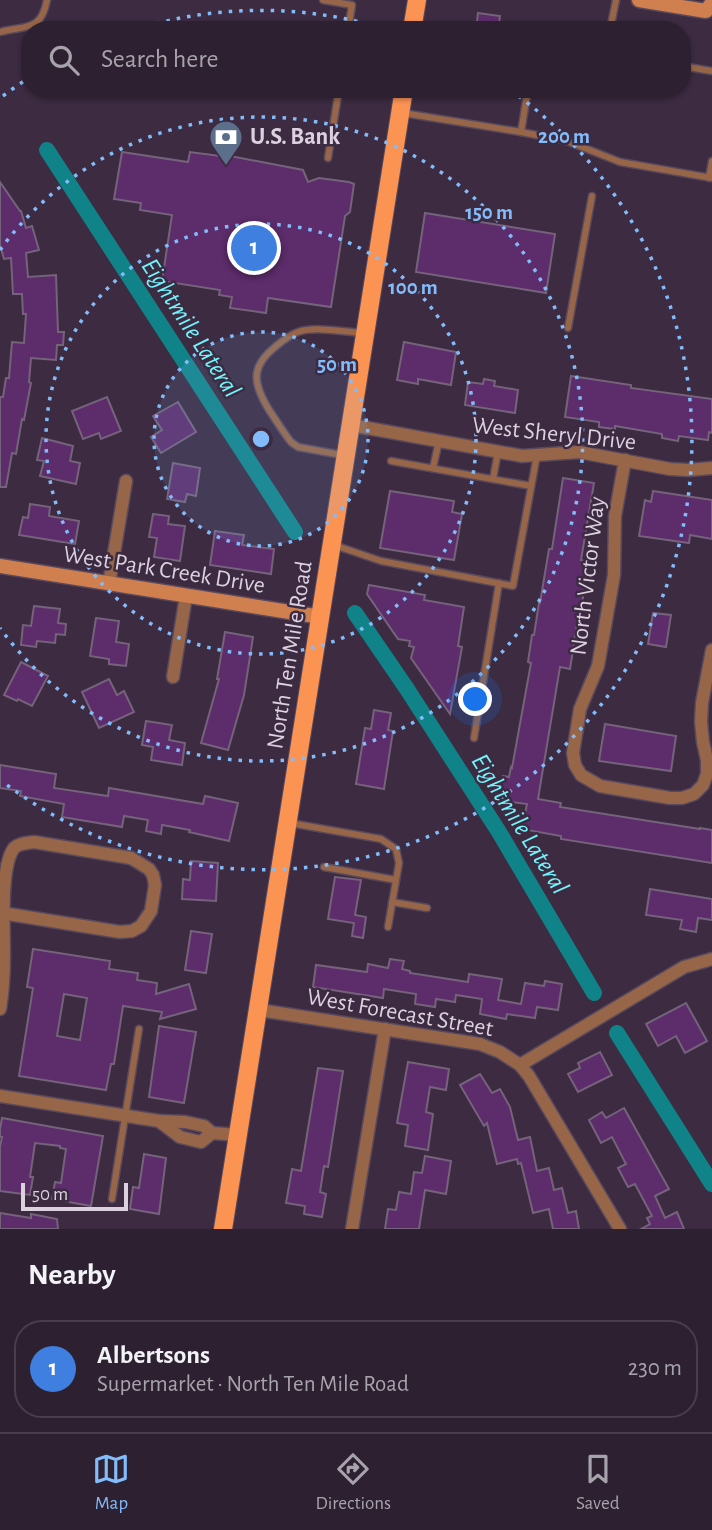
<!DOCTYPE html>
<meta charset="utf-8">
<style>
:root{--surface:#2d2031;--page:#392d3d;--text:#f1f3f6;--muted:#a7a3ab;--line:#483e4d;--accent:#82bcfa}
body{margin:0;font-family:"Alegreya Sans",sans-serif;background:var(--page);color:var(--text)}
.scale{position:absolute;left:21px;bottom:18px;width:107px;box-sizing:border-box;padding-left:7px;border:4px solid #dcd1df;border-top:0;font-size:19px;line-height:24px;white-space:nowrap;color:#dcd1df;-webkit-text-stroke:5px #3c2b41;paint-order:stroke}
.you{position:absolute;left:476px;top:700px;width:24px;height:24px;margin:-18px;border:5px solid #fff;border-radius:50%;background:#1a73e8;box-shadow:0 0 0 10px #1a73e833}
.badge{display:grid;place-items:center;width:46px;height:46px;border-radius:50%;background:var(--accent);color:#fff;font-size:23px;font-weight:700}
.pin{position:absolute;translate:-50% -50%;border:4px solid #fff;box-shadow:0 2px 7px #0006}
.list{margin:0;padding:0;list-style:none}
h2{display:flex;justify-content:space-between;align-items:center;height:91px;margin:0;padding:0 28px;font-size:30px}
h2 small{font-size:23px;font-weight:400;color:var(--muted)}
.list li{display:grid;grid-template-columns:46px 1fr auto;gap:21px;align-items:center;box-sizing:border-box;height:98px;margin:0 14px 14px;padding:0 14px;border:2px solid var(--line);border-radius:28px}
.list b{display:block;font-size:26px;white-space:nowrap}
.list p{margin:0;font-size:23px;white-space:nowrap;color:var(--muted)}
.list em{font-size:23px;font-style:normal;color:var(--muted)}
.icon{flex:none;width:38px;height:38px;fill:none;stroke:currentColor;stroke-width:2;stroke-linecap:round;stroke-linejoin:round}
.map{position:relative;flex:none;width:712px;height:1229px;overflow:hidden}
.search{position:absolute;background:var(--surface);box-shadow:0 2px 5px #0004;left:21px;right:21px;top:21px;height:77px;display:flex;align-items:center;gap:18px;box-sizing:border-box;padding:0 24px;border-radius:28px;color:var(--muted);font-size:26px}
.sheet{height:203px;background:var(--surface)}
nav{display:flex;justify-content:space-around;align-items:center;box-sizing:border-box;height:98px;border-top:2px solid var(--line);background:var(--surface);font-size:19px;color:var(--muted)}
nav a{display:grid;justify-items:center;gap:4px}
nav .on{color:var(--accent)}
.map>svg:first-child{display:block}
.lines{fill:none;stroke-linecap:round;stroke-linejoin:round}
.canal{stroke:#108388;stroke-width:16}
.building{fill:#5d2c6b;stroke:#75627b;stroke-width:2;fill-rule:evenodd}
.lane-casing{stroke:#59495d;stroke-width:9}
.street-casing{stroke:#59495d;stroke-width:15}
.secondary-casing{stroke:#59495d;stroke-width:17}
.primary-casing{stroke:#59495d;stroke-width:20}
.lane{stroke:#976547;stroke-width:6}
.street{stroke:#976547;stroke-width:12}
.secondary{stroke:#d07f4f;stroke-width:14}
.primary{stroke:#fb9353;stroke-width:18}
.ring{fill:none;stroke:#82bcfa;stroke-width:3.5;stroke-dasharray:3.5 7}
.labels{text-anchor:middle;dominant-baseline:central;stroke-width:5;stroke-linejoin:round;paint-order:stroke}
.poi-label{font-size:24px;font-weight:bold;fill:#dcd1df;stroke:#3c2b41;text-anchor:start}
.street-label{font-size:24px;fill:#dcd1df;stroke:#3c2b41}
.water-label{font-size:26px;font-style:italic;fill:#71f4fb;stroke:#3c2b41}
.centre{fill:#82bcfa;stroke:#3c2b41;stroke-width:3.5}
.ring-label{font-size:21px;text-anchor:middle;font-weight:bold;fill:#82bcfa;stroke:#3c2b41;stroke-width:5;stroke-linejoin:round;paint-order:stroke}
</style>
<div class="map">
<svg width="712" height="1229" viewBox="0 0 712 1229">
<rect width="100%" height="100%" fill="#3c2b41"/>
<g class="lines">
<g class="canal">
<polyline points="47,150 295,532"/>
<polyline points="355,613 407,689 499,832 594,993"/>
<polyline points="617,1033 712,1184"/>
</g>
</g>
<g class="building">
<polygon points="478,13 500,16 498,30 476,30"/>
<polygon points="122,152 188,162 190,152 220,156 225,155 303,170 308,182 319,178 349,182 354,184 350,212 345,216 331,307 268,298 266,313 230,308 232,297 219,295 220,290 162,281 172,215 140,210 141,203 114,199"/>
<polygon points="0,182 20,211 21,211 26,228 32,226 39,250 26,253 28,277 56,275 58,332 64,332 63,345 57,345 56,360 31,358 29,382 31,383 24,420 22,419 16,454 12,453 6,487 0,487 0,397 3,397 6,378 9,378 12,342 24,343 26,314 23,314 22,294 13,294 11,258 4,259 0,245"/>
<polygon points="425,213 555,234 546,293 416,272"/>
<polygon points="404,342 456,352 451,385 418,379 418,384 397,380"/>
<polygon points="571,376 631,385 631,388 712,399 712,433 709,432 708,440 679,436 678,441 662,438 662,434 615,426 615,429 599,427 599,422 565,417"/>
<polygon points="484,379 495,381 494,386 518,390 515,413 465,405 468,382 483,384"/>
<polygon points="107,397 121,431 101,439 99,433 83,439 72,411"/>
<polygon points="178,402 196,432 161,453 151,437 162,430 153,416"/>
<polygon points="42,438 73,446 70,461 80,463 76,484 40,476 44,461 37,460"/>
<polygon points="173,463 200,468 196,496 187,494 185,502 167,499"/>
<polygon points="563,478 594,483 581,560 588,562 582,604 580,604 570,669 560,667 538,799 561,803 560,807 700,829 700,828 712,830 712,863 561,839 561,836 522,829 527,804 505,801 505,798 499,797 503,776 509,777 511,767 512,768 531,663 528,662 532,635 534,635 539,603 540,603 549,549 552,549"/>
<polygon points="390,491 454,501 452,512 462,514 454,560 380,548"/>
<polygon points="653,491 712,500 712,539 690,535 689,543 639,536 645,500 651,502"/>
<polygon points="30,504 50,507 49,516 79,521 75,544 19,535 23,517 28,518"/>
<polygon points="153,514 169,516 168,524 185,526 180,561 154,557 157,538 149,537"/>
<polygon points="215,531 244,535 242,545 274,549 271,574 210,565"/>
<polygon points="369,585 425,595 424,600 464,607 458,646 462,647 450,714 411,658 414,647 409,646 410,641 398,639 367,594"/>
<polygon points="34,606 60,609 58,623 66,624 65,635 56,634 55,643 37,641 36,647 21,645 23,625 31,626"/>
<polygon points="653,613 671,615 666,647 648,644"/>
<polygon points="96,618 119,621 116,642 129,644 126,666 109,664 109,659 90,656"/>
<polygon points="225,632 253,637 244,695 228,750 201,743 219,679 217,679"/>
<polygon points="21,662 48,676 32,706 18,699 17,701 4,695"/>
<polygon points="109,679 117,695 124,691 134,712 99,728 82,692"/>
<polygon points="374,710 391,713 388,730 393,731 384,789 356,784 365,728 371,729"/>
<polygon points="146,721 172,725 169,740 185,743 182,765 151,760 153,747 142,745"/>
<polygon points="605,724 676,736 671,771 599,761"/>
<polygon points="0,765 56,774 54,788 108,796 109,788 203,804 205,796 238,803 229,841 189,832 190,830 162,825 161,834 146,831 148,820 124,816 122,827 62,817 64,804 20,796 21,791 0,788"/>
<polygon points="191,861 218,863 216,901 182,899 183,879 190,880"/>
<polygon points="335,877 361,880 355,915 366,917 363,938 352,936 354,923 328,919"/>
<polygon points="650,889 712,899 712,920 698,918 696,932 680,929 682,920 646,915"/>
<polygon points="191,931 212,934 206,973 185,970"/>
<path d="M33,949L110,961L109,969L138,973L137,980L157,983L156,994L189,984L196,1009L160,1019L162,1012L123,1006L114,1064H111L106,1090L19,1076L33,988L27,987ZM64,994L87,998L80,1040L57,1036Z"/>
<polygon points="390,959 404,961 402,969 410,971 410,973 468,982 469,974 502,979 498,1000 521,1004 525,983 544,986 545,981 562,984 558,1010 537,1007 535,1018 507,1014 506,1019 480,1014 482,999 456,995 455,1002 436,999 435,1007 415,1004 416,994 384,989 383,998 313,987 316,965 367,972 368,964 388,968"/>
<polygon points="686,1003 707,1041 685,1053 676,1036 658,1046 646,1024"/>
<polygon points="159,1026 196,1032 184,1103 149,1097"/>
<polygon points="600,1052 612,1075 578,1092 568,1074 580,1068 578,1063"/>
<polygon points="408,1062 449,1069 446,1090 430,1087 426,1112 433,1114 428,1150 405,1146 408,1125 397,1123"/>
<polygon points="318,1068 343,1071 328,1167 324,1166 320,1192 326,1194 322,1217 304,1214 305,1206 286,1203 292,1169 301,1171"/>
<polygon points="480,1074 492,1093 500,1089 510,1107 518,1140 530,1137 537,1171 549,1168 554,1190 562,1188 568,1213 576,1211 579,1229 553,1229 549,1209 533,1213 521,1163 518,1164 517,1159 497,1164 487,1123 484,1126 460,1085"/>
<polygon points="624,1108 669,1189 655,1196 665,1218 677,1212 684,1229 641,1229 650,1224 647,1218 652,1216 635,1184 628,1187 618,1168 626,1164 612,1137 601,1143 589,1120 602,1112 606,1118"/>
<polygon points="2,1118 103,1136 91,1206 52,1199 55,1182 61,1183 66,1149 60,1148 60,1146 35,1143 30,1177 33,1177 30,1195 0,1191 0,1147 2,1137 0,1137 0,1129"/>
<polygon points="144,1154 166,1158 159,1214 130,1209 133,1187 139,1188"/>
<polygon points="425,1156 451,1161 446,1194 425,1190 419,1229 385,1229 388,1209 396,1210 399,1192 411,1194 414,1172 422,1173"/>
<polygon points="0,1213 31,1218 31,1214 57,1219 58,1229 0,1229"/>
</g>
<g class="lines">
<defs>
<g id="lane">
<polyline points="323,0 352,5 348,30"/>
<polyline points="610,30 616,0"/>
<path d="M0,32C26,25 41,32 47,0"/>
<polyline points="682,66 712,71"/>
<polyline points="403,113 521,132 528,89"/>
<polyline points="521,132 567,141 620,162 712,178"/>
<polyline points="328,158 339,89"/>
<polyline points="709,178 712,161"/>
<polyline points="568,328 592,196"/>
<path d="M342,455L298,447L291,442C283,432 276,420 269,410C254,385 249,368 275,347C281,342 289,335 298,332C315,326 345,332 364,333"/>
<polyline points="391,461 531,486"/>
<polyline points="433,468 439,441"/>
<polyline points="493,479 498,452"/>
<polyline points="334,545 381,561 513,586 537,455"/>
<polyline points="474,738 499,583"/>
<polyline points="290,823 381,839 396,849 399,863 388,927"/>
<polyline points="324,867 396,880"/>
<polyline points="392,902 427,908"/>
<polyline points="112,1199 139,1029"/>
</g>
<g id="street">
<polyline points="351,425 522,456 579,452 670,469 688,470 712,468"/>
<polyline points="625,460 615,516 614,575 598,666 580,709 573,753 575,765 581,775 600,786 670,798 682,798 694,794 703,785 707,774 707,760 703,742 701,722 702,703 712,650"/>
<polyline points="109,584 126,481"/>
<polyline points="173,677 186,596"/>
<path d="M0,1009C3,991 4,973 4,955C4,930 0,866 14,848C19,843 27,843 34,842L131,858L149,869L153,875L155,885L151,911L141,926L132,931L120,932L2,913"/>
<polyline points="259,1010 480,1044 500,1052 520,1065 684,967 712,959"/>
<polyline points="520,1065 529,1076 620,1229"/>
<polyline points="0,1096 159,1121"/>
<polyline points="212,1133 201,1142 180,1137 159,1121 185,1122 204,1126 212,1133 239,1135"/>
<polyline points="352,1229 385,1029"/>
</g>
<g id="secondary">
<polyline points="639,0 706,11 712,3"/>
<polyline points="0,566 321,617"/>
</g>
<g id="primary">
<polyline points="412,30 417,0"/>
<polyline points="223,1229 404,89"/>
</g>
</defs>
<use href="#lane" class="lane-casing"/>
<use href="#street" class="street-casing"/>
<use href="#secondary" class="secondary-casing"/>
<use href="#primary" class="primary-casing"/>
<use href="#lane" class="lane"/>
<use href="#street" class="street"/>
<use href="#secondary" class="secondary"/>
<use href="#primary" class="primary"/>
</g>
<circle cx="261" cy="439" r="107" fill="#82bcfa" fill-opacity=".12"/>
<g class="ring">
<circle cx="261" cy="439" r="107"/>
<circle cx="261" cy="439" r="215"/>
<path d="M0 250A322 322 0 1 1 0 628"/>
<path d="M3 96A429 429 0 0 1 27 79M136 29A429 429 0 0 1 386 29M510 90A429 429 0 1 1 3 782"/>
</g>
<defs>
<symbol id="bank-pin" viewBox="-11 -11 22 30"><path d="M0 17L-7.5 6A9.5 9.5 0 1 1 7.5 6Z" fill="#5c6f8a" stroke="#3c2b41"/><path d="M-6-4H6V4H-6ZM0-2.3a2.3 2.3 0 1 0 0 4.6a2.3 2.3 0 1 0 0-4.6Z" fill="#fff"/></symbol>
</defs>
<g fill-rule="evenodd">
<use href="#bank-pin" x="207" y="118" width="38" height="52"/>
</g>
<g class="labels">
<g class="poi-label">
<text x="250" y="137">U.S. Bank</text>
</g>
<g class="street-label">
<text transform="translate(554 434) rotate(6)">West Sheryl Drive</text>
<text transform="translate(164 570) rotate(9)">West Park Creek Drive</text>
<text transform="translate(588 576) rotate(-83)">North Victor Way</text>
<text transform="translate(290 655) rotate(-81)">North Ten Mile Road</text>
<text transform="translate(400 1013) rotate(10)">West Forecast Street</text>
</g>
<g class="water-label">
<text transform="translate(191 328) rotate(57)">Eightmile Lateral</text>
<text transform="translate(520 824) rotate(58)">Eightmile Lateral</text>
</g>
</g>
<circle cx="261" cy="439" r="10" class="centre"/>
<g class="ring-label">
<text x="564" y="143">200 m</text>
<text x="489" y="219">150 m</text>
<text x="413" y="294">100 m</text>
<text x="337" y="371">50 m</text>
</g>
</svg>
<div class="scale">50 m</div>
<div class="you"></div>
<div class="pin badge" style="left:254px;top:248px;background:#3f7fe0">1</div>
<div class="search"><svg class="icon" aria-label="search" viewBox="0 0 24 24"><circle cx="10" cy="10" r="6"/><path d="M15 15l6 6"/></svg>Search here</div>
</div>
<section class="sheet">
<h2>Nearby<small></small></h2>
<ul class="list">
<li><span class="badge" style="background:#3f7fe0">1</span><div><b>Albertsons</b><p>Supermarket · North Ten Mile Road</p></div><em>230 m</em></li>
</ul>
</section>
<nav>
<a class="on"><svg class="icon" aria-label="map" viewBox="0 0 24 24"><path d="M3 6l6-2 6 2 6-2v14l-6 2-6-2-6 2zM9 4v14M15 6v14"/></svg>Map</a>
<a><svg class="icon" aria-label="directions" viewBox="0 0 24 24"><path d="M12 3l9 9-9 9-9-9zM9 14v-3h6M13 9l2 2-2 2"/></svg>Directions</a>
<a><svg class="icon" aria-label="saved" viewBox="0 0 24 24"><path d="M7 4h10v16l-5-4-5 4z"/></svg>Saved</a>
</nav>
